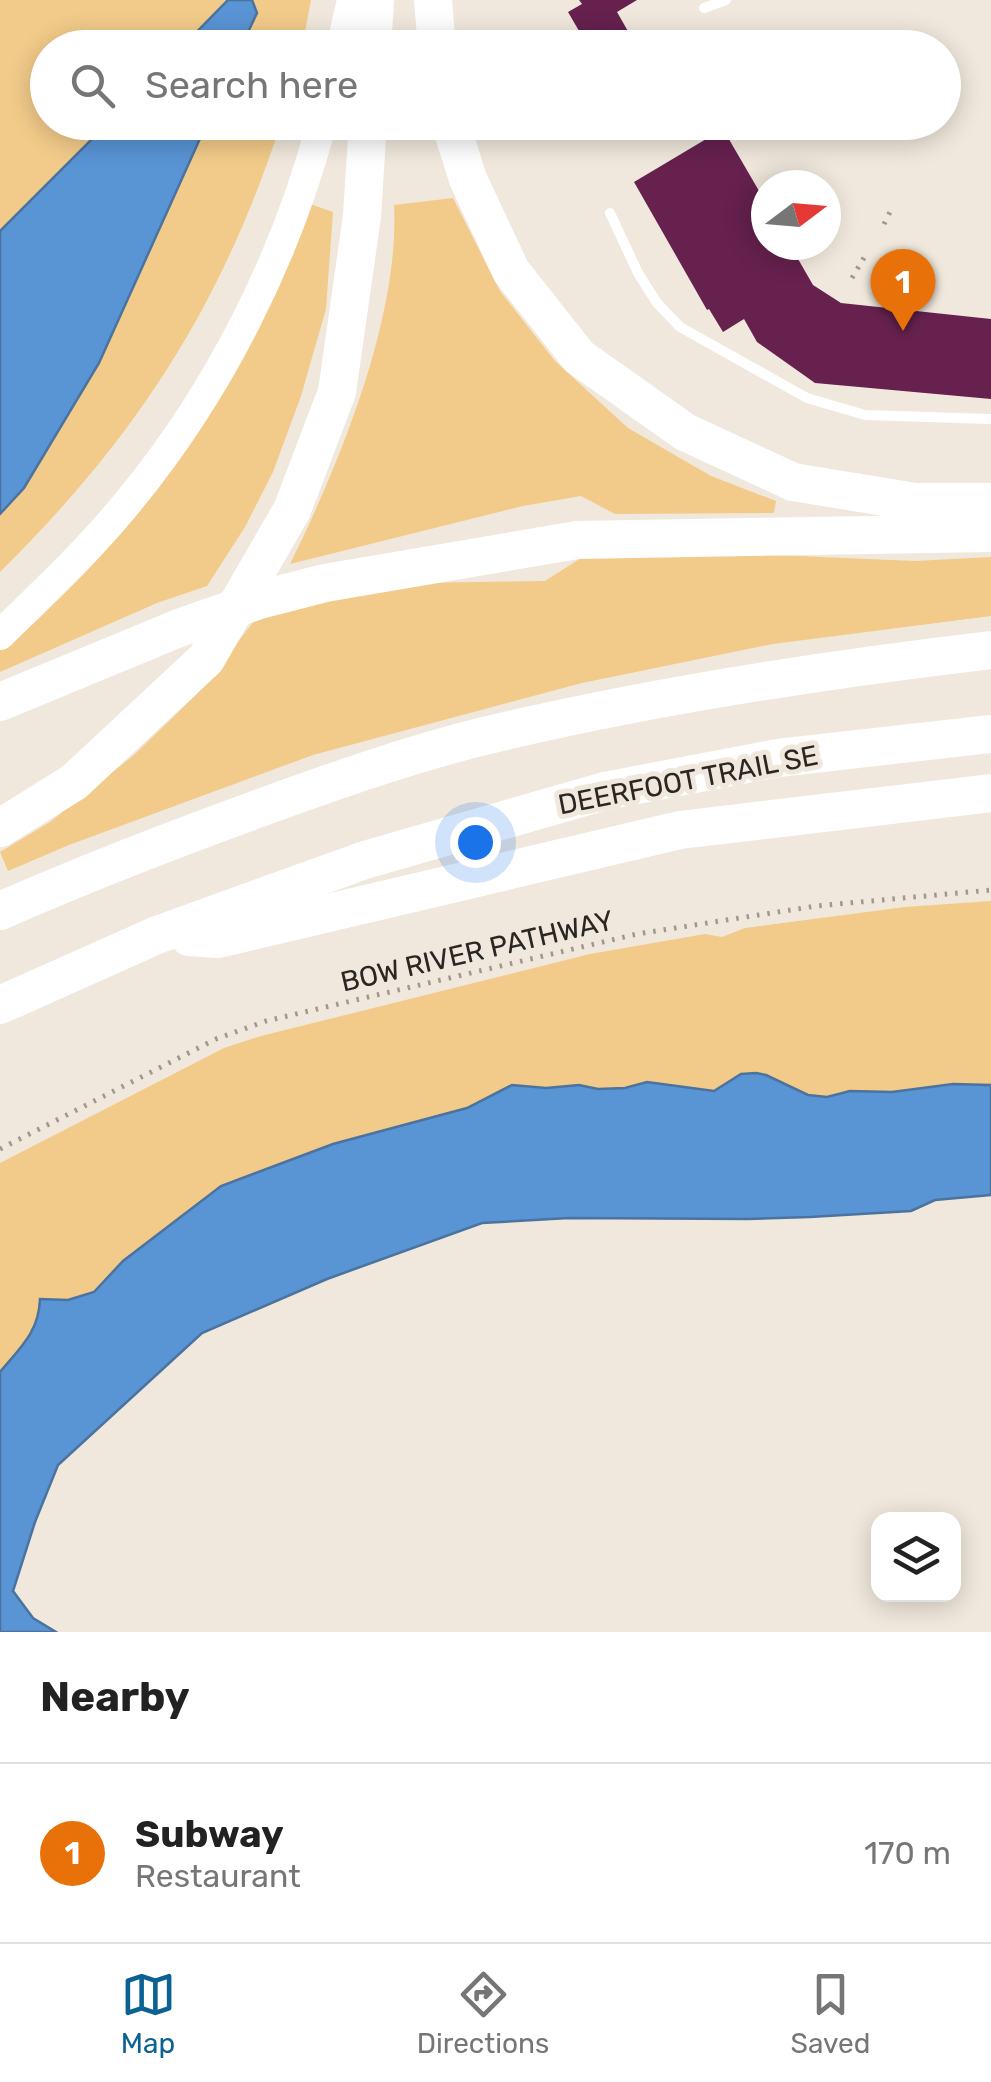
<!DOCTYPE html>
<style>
:root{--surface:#fff;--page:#f6f6f6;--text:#222;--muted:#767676;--line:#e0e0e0;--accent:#0b6192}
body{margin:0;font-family:Rubik,sans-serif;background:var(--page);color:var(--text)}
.controls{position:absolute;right:30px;bottom:30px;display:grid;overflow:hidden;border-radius:20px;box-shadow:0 5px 25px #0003}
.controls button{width:90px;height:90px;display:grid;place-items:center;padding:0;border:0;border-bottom:2px solid var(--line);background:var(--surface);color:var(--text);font:50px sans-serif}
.compass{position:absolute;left:751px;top:170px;width:90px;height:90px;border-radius:50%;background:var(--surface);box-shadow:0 5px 25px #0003;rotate:74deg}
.you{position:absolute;left:475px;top:842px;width:35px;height:35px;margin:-25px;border:8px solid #fff;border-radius:50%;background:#1a73e8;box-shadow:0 0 0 15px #1a73e833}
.badge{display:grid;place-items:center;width:65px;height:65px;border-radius:50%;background:var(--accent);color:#fff;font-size:32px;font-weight:700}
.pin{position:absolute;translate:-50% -82px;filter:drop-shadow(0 2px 5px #0008)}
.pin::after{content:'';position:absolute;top:52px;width:35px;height:30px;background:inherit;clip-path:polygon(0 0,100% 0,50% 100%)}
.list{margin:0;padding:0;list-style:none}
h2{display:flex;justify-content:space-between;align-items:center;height:130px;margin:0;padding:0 40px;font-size:42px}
h2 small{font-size:32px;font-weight:400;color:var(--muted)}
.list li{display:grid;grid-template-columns:65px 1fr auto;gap:30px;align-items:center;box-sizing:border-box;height:180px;padding:0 40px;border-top:2px solid var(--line)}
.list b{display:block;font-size:38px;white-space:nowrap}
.list p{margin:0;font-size:32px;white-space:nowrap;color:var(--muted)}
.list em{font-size:32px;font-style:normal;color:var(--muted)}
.icon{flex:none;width:55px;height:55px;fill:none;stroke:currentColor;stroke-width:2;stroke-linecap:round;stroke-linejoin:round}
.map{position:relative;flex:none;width:991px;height:1632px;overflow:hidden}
.search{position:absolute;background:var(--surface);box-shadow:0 5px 25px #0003;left:30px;right:30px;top:30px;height:110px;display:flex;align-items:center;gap:25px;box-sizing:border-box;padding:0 35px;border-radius:55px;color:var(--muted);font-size:38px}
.sheet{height:310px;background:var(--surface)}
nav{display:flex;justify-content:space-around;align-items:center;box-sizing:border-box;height:140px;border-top:2px solid var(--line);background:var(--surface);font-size:28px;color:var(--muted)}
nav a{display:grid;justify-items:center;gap:5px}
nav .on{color:var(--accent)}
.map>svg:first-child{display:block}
.green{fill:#f2cb8a}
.water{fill:#5994d4;stroke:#4b739f;stroke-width:2.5}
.building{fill:#66214f}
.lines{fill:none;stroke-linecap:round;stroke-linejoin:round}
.path{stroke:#9e988f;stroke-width:5;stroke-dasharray:2.5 8;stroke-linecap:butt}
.lane{stroke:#fff;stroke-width:10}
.secondary{stroke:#fff;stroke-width:30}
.highway{stroke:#fff;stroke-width:38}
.labels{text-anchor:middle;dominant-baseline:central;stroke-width:10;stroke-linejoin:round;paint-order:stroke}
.street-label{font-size:28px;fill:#2a2723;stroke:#f0e8dc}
</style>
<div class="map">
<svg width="991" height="1632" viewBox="0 0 991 1632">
<rect width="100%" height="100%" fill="#f0e8dc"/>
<g class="green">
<polygon points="0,0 228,0 182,47 48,48 48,122 108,123 0,231"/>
<polygon points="252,0 311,0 302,47 241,48 257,13"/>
<path d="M207,123H281C222,305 136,438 0,572V514L24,488L99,363Z"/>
<path d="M453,198L500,291L555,361L628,428L711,476L776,501L774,513L615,514L581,496L523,506L290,564C339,465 400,317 394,205Z"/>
<polygon points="310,204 333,212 326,309 301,396 273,472 245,527 207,586 157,603 0,672 0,647 205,417 268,309"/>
<polygon points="753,554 915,561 991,557 991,616 773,644 582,683 313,755 69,845 8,871 0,852 50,822 134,755 198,693 258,616 408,583 545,581 581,558"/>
<path d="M991,901V1085L953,1084L892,1092L850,1091L827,1097L808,1095L766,1075H741L714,1091L647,1082L625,1088L598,1089L579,1085L546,1088L512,1085L467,1108L333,1144L221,1186L123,1261L94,1292L68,1300L41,1299C39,1332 21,1349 0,1372V1163L224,1048L261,1036L590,954L705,934L722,937L745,928L905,907Z"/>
</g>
<g class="water">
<polygon points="228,0 252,0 257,13 241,47 182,47"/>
<polygon points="108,123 207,123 99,363 24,488 0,514 0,231"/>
<path d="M756,1073L766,1075L808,1095L827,1097L850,1091L892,1092L953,1084L991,1085V1195L935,1200L911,1211L810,1217L748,1219L569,1218L482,1223L327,1279L202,1333L58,1465L35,1522L13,1591L33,1618L56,1632H0V1372C20,1348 39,1332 40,1299L68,1300L94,1292L123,1261L221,1186L333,1144L467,1108L512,1085L546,1088L579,1085L598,1089L625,1088L647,1082L714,1091L741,1074Z"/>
</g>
<g class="building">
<polygon points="579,0 637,0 617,12 629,33 604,48 589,48 568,12 582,4"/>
<polygon points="723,129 766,203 766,245 790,245 813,285 841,303 991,319 991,399 815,383 757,342 744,319 723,332 709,309 707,310 634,182"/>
</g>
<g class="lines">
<g class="path">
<polyline points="884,224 892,208"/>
<polyline points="852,278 868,251"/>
<polyline points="0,1149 216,1039 266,1021 637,934 816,906 991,890"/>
</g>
<g class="lane">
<polyline points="704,8 726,0"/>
<polyline points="610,213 638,273 657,303 680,327 807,398 865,415 991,419"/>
</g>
<g class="secondary">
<polyline points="341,48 352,0"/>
<path d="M0,635C44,592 89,550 128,502C218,393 286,259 322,122"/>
</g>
<g class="highway">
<polyline points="433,0 437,48"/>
<polyline points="372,48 375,0"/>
<polyline points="450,122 468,179 511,271 579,357 685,432 793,482 915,502 991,502"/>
<polyline points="0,702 179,628 259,600 325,583 577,540 991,533"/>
<polyline points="0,828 74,782 206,659 292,510 337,392 362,216 368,122"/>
<path d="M0,911C86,873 172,840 260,808C334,781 408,755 484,736C651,696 820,670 991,650"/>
<polyline points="189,937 218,939 680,830 991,793"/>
<polyline points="0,1005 157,935 365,860 605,791 778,758 991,734"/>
</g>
</g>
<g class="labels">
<g class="street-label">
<text transform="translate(688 780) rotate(-11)">DEERFOOT TRAIL SE</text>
<text transform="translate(477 951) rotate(-13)">BOW RIVER PATHWAY</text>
</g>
</g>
</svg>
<div class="controls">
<button><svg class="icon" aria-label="layers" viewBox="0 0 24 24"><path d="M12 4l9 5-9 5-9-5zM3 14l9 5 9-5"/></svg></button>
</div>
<svg class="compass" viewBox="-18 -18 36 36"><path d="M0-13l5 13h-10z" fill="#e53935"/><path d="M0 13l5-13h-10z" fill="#767676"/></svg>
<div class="you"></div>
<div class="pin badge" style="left:903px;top:331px;background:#e8710a">1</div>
<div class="search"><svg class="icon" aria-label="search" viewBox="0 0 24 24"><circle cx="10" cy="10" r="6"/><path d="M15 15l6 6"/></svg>Search here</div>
</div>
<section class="sheet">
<h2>Nearby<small></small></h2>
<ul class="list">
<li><span class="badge" style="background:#e8710a">1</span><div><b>Subway</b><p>Restaurant</p></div><em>170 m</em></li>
</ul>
</section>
<nav>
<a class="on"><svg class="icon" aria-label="map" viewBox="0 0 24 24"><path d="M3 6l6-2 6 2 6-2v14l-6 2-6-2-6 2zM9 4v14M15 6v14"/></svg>Map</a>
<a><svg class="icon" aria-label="directions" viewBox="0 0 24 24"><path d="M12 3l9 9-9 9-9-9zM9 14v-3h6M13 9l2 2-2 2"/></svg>Directions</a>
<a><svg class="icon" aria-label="saved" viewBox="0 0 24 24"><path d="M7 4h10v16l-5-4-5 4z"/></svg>Saved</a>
</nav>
